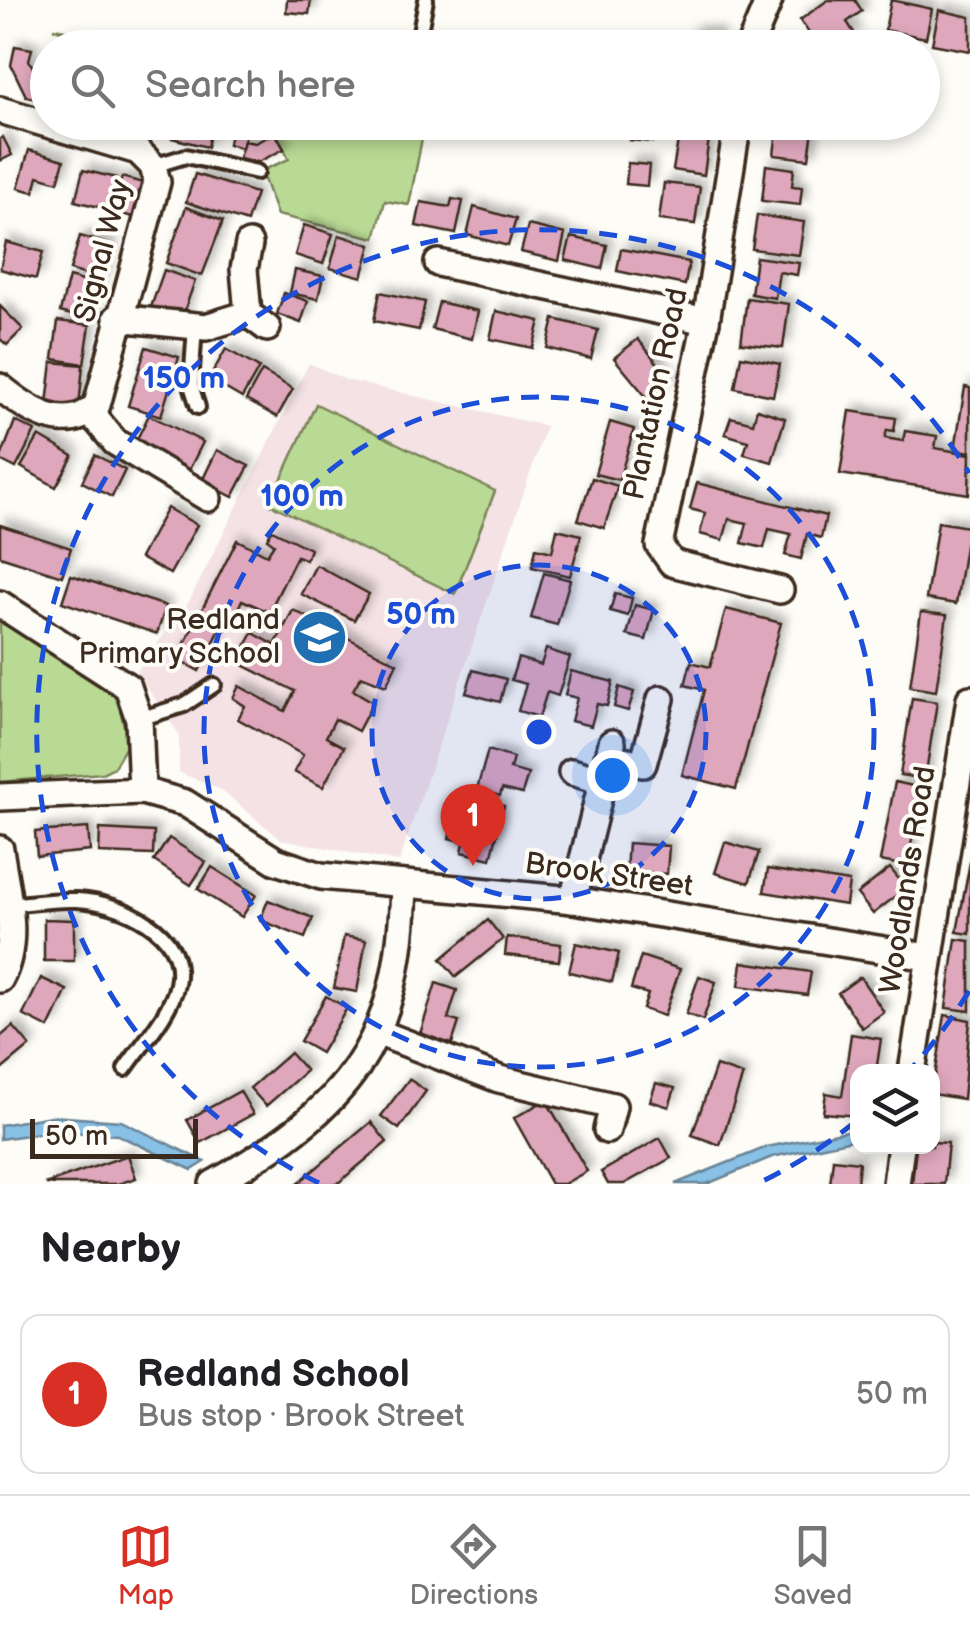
<!DOCTYPE html>
<meta charset="utf-8">
<style>
:root{--surface:#fff;--page:#f2f2f2;--text:#202124;--muted:#757577;--line:#e0e0e0;--accent:#d93025}
body{margin:0;font-family:"Balsamiq Sans",sans-serif;background:var(--page);color:var(--text)}
.controls{position:absolute;right:30px;bottom:30px;display:grid;overflow:hidden;border-radius:20px;box-shadow:0 5px 15px #0003}
.controls button{width:90px;height:90px;display:grid;place-items:center;padding:0;border:0;border-bottom:2px solid var(--line);background:var(--surface);color:var(--text);font:50px sans-serif}
.scale{position:absolute;left:30px;bottom:25px;width:168px;box-sizing:border-box;padding-left:10px;border:5px solid #3b2a1e;border-top:0;font-size:28px;line-height:35px;white-space:nowrap;color:#3b2a1e;-webkit-text-stroke:8px #fdfcf7;paint-order:stroke}
.you{position:absolute;left:612px;top:775px;width:35px;height:35px;margin:-25px;border:8px solid #fff;border-radius:50%;background:#1a73e8;box-shadow:0 0 0 15px #1a73e833}
.badge{display:grid;place-items:center;width:65px;height:65px;border-radius:50%;background:var(--accent);color:#fff;font-size:32px;font-weight:700}
.pin{position:absolute;translate:-50% -82px;filter:drop-shadow(0 2px 5px #0008)}
.pin::after{content:'';position:absolute;top:52px;width:35px;height:30px;background:inherit;clip-path:polygon(0 0,100% 0,50% 100%)}
.list{margin:0;padding:0;list-style:none}
h2{display:flex;justify-content:space-between;align-items:center;height:130px;margin:0;padding:0 40px;font-size:42px}
h2 small{font-size:32px;font-weight:400;color:var(--muted)}
.list li{display:grid;grid-template-columns:65px 1fr auto;gap:30px;align-items:center;box-sizing:border-box;height:160px;margin:0 20px 20px;padding:0 20px;border:2px solid var(--line);border-radius:20px}
.list b{display:block;font-size:38px;white-space:nowrap}
.list p{margin:0;font-size:32px;white-space:nowrap;color:var(--muted)}
.list em{font-size:32px;font-style:normal;color:var(--muted)}
.icon{flex:none;width:55px;height:55px;fill:none;stroke:currentColor;stroke-width:2;stroke-linecap:round;stroke-linejoin:round}
.map{position:relative;flex:none;width:970px;height:1184px;overflow:hidden}
.search{position:absolute;background:var(--surface);box-shadow:0 5px 15px #0003;left:30px;right:30px;top:30px;height:110px;display:flex;align-items:center;gap:25px;box-sizing:border-box;padding:0 35px;border-radius:55px;color:var(--muted);font-size:38px}
.sheet{height:310px;background:var(--surface)}
nav{display:flex;justify-content:space-around;align-items:center;box-sizing:border-box;height:140px;border-top:2px solid var(--line);background:var(--surface);font-size:28px;color:var(--muted)}
nav a{display:grid;justify-items:center;gap:5px}
nav .on{color:var(--accent)}
.map>svg:first-child{display:block}
.built{fill:#f4e2e5}
.green{fill:#b9da94;stroke:#7a8259;stroke-width:2.5}
.water{fill:#88c0e6;stroke:#698496;stroke-width:2.5}
.building{fill:#dea7bc;stroke:#3b2a1e;stroke-width:2.5;filter:url(#shadow)}
.lines{fill:none;stroke-linecap:round;stroke-linejoin:round}
.lane-casing{stroke:#3b2a1e;stroke-width:20}
.street-casing{stroke:#3b2a1e;stroke-width:32}
.lane{stroke:#fdfcf7;stroke-width:12}
.street{stroke:#fdfcf7;stroke-width:25}
.ring{fill:none;stroke:#1d4ed8;stroke-width:5;stroke-dasharray:18 12}
.labels{text-anchor:middle;dominant-baseline:central;stroke-width:8;stroke-linejoin:round;paint-order:stroke}
.street-label{font-size:30px;fill:#3b2a1e;stroke:#fdfcf7}
.poi-label{font-size:30px;fill:#3b2a1e;stroke:#fdfcf7;text-anchor:end}
.centre{fill:#1d4ed8;stroke:#fdfcf7;stroke-width:5}
.ring-label{font-size:30px;text-anchor:middle;font-weight:bold;fill:#1d4ed8;stroke:#fdfcf7;stroke-width:8;stroke-linejoin:round;paint-order:stroke}
</style>
<div class="map">
<svg width="970" height="1184" viewBox="0 0 970 1184">
<defs>
<filter id="shadow"><feDropShadow dx="6" dy="-6" stdDeviation="5" flood-color="#0004"/></filter>
</defs>
<rect width="100%" height="100%" fill="#fdfcf7"/>
<filter id="ink" filterUnits="userSpaceOnUse"><feTurbulence type="fractalNoise" baseFrequency=".01" numOctaves="2"/><feDisplacementMap in="SourceGraphic" scale="20" xChannelSelector="R" yChannelSelector="G"/><feConvolveMatrix kernelMatrix="1 2 1 2 8 2 1 2 1" color-interpolation-filters="sRGB"/></filter>
<g filter="url(#ink)">
<polygon class="built" points="309,363 346,380 546,426 399,862 281,839 221,790 179,772 179,734 136,672 189,602"/>
<g class="green">
<polygon points="53,28 164,47 101,47"/>
<polygon points="272,123 425,123 409,205 385,201 375,238 277,215 261,171 289,159"/>
<polygon points="316,404 495,491 455,594 270,504"/>
<polygon points="0,621 116,692 128,743 114,767 102,773 0,782"/>
</g>
<g class="water">
<polygon points="51,1116 121,1121 205,1162 192,1170 118,1135 53,1131 0,1139 0,1125"/>
<polygon points="857,1129 857,1139 772,1157 707,1184 675,1184 767,1147"/>
</g>
<g class="building">
<polygon points="287,0 311,0 309,14 286,12"/>
<polygon points="828,0 855,0 862,11 847,22 855,34 836,48 819,48 800,20"/>
<polygon points="891,0 932,9 926,38 885,30"/>
<polygon points="939,10 970,17 970,51 932,44"/>
<polygon points="691,32 718,35 716,48 689,48"/>
<polygon points="15,46 32,49 29,60 41,82 48,85 43,102 26,96 11,65"/>
<polygon points="133,122 165,122 162,134 132,126"/>
<polygon points="176,122 213,122 207,147 172,138"/>
<polygon points="235,122 249,122 242,148 228,144"/>
<polygon points="632,122 654,122 652,142 630,140"/>
<polygon points="678,122 708,122 707,130"/>
<polygon points="778,122 814,122 809,159 774,155"/>
<polygon points="275,133 284,149 258,162 239,158 244,141 255,143"/>
<polygon points="679,134 709,138 704,175 673,170"/>
<polygon points="3,137 12,155 0,161 0,139"/>
<polygon points="29,150 64,160 58,182 38,176 34,192 18,188"/>
<polygon points="628,163 649,165 647,186 626,184"/>
<polygon points="766,165 794,169 792,186 802,187 800,205 762,201"/>
<polygon points="83,170 116,178 107,209 75,201"/>
<polygon points="195,174 256,193 247,222 186,202"/>
<polygon points="122,177 146,184 136,218 111,211"/>
<polygon points="664,183 700,187 695,224 659,220"/>
<polygon points="452,199 463,201 456,234 416,226 421,202 450,207"/>
<polygon points="186,207 223,221 202,276 166,263"/>
<polygon points="474,207 516,219 508,246 467,235"/>
<polygon points="757,215 804,222 799,255 752,249"/>
<polygon points="304,225 333,234 323,264 295,255"/>
<polygon points="528,225 565,234 559,261 521,252"/>
<polygon points="339,235 371,245 362,277 330,268"/>
<polygon points="80,236 112,245 102,280 70,270"/>
<polygon points="571,237 607,245 602,269 565,260"/>
<polygon points="6,242 43,252 36,279 0,269"/>
<polygon points="621,249 689,262 685,285 617,271"/>
<polygon points="756,257 799,263 797,275 779,272 775,298 751,294"/>
<polygon points="164,270 195,281 181,320 150,310"/>
<polygon points="295,270 323,276 318,299 290,293"/>
<polygon points="69,277 100,286 91,320 60,312"/>
<polygon points="380,292 425,302 419,330 374,321"/>
<polygon points="284,293 308,301 301,323 277,314"/>
<polygon points="747,298 789,304 783,348 741,343"/>
<polygon points="439,302 478,311 472,339 432,329"/>
<polygon points="0,306 23,329 7,345 0,339"/>
<polygon points="496,311 540,321 533,348 490,339"/>
<polygon points="554,319 598,330 591,359 547,348"/>
<polygon points="58,321 90,325 84,364 53,359"/>
<polygon points="638,339 671,380 648,399 614,358"/>
<polygon points="146,347 179,357 161,416 128,406"/>
<polygon points="226,349 259,368 242,398 209,379"/>
<polygon points="741,356 780,364 773,396 735,388"/>
<polygon points="52,362 83,365 79,407 47,404"/>
<polygon points="262,371 293,389 277,417 246,400"/>
<polygon points="965,387 970,388 970,452 955,449"/>
<polygon points="757,409 785,418 772,462 744,454 748,441 725,434 731,417 753,423"/>
<polygon points="850,411 896,418 894,431 887,430 885,438 903,441 905,431 937,436 935,448 970,454 969,494 840,474"/>
<polygon points="149,415 203,442 188,472 134,445"/>
<polygon points="15,421 35,431 16,468 0,460"/>
<polygon points="610,422 634,429 619,480 595,474"/>
<polygon points="39,436 73,456 56,487 21,467"/>
<polygon points="217,450 249,466 233,497 202,481"/>
<polygon points="95,455 125,470 112,497 82,482"/>
<polygon points="592,478 618,486 604,528 578,520"/>
<polygon points="697,483 826,516 821,538 807,534 801,559 785,555 791,534 769,529 764,548 742,543 747,523 729,519 723,540 700,534 705,513 690,509"/>
<polygon points="167,508 197,525 170,574 140,558"/>
<polygon points="938,522 968,527 956,604 926,599"/>
<polygon points="0,525 71,548 62,576 0,556"/>
<polygon points="557,529 581,535 570,576 532,567 536,548 552,552"/>
<polygon points="272,530 310,549 306,560 297,556 269,612 242,600 235,615 229,612 199,671 177,659 237,540 267,555 274,544 267,539"/>
<polygon points="316,565 369,594 354,620 301,594"/>
<polygon points="544,573 570,580 557,625 531,618"/>
<polygon points="71,575 166,606 157,634 62,602"/>
<polygon points="615,594 632,598 628,616 610,611"/>
<polygon points="635,605 654,610 646,640 627,635"/>
<polygon points="726,609 781,623 736,789 682,775 704,690 685,685 691,662 710,667"/>
<polygon points="293,610 397,663 386,686 361,676 353,690 373,702 358,731 335,719 326,737 344,747 323,787 294,772 303,755 238,719 245,706 233,698 239,686 285,711 295,691 237,662 253,633 275,645"/>
<polygon points="921,612 947,615 936,691 910,687"/>
<polygon points="546,649 570,657 558,696 547,692 539,717 518,711 526,684 511,680 518,658 541,665"/>
<polygon points="473,670 506,679 500,702 466,693"/>
<polygon points="571,671 613,682 607,706 597,704 591,726 571,721 577,698 565,695"/>
<polygon points="619,687 634,692 628,711 614,707"/>
<polygon points="912,698 937,702 925,779 900,775"/>
<polygon points="488,750 513,758 510,769 528,774 522,794 502,789 500,796 477,789"/>
<polygon points="895,782 922,788 907,866 880,861"/>
<polygon points="477,800 504,806 491,859 462,852 464,842 449,838 454,816 472,821"/>
<polygon points="88,828 90,851 37,856 35,832"/>
<polygon points="100,829 154,832 153,855 99,853"/>
<polygon points="169,838 206,862 191,885 154,861"/>
<polygon points="725,842 759,852 749,883 715,873"/>
<polygon points="628,843 669,846 667,874 626,871"/>
<polygon points="970,862 970,934 957,932"/>
<polygon points="212,867 256,895 242,917 198,889"/>
<polygon points="890,868 906,888 873,914 857,894"/>
<polygon points="768,869 849,882 846,905 764,892"/>
<polygon points="268,900 313,918 305,938 260,920"/>
<polygon points="44,919 74,920 74,961 44,961"/>
<polygon points="488,920 503,939 456,977 441,959"/>
<polygon points="344,936 366,940 357,992 334,988"/>
<polygon points="507,937 561,944 559,961 505,955"/>
<polygon points="956,939 970,941 970,1011 946,1008"/>
<polygon points="576,943 619,953 612,982 569,972"/>
<polygon points="641,956 680,969 664,1016 643,1009 648,994 631,989"/>
<polygon points="742,962 811,972 807,995 739,986"/>
<polygon points="699,976 716,982 703,1020 686,1014"/>
<polygon points="860,977 884,1012 862,1028 838,993"/>
<polygon points="41,978 67,990 49,1028 23,1015"/>
<polygon points="436,983 457,990 448,1019 459,1022 452,1044 420,1034"/>
<polygon points="326,996 347,1008 321,1053 300,1041"/>
<polygon points="945,1015 970,1020 963,1099 932,1094"/>
<polygon points="13,1026 30,1046 0,1071 0,1037"/>
<polygon points="851,1034 881,1039 876,1072 858,1072 858,1116 823,1113 826,1093 842,1096"/>
<polygon points="290,1053 306,1071 266,1106 250,1088"/>
<polygon points="716,1066 743,1075 720,1145 692,1135"/>
<polygon points="409,1079 426,1091 399,1129 381,1116"/>
<polygon points="656,1083 675,1088 669,1107 650,1101"/>
<polygon points="240,1091 253,1114 200,1143 187,1120"/>
<polygon points="546,1100 587,1171 564,1184 551,1184 514,1118"/>
<polygon points="371,1122 387,1142 337,1184 297,1184"/>
<polygon points="660,1138 671,1158 624,1184 608,1184 601,1172"/>
<polygon points="932,1142 948,1143 944,1184 912,1184 916,1146 932,1146"/>
<polygon points="128,1155 136,1178 118,1184 45,1184"/>
<polygon points="833,1159 859,1162 857,1184 830,1184"/>
</g>
<g class="lines">
<defs>
<g id="lane">
<polyline points="417,48 426,0"/>
<polyline points="153,166 186,156 257,172"/>
<polyline points="195,326 191,385 198,407"/>
<polyline points="139,719 184,705 214,685"/>
<path d="M8,905C31,903 54,899 77,900C120,902 188,931 177,984C171,1013 142,1044 125,1069"/>
</g>
<g id="street">
<polyline points="749,48 769,0"/>
<path d="M0,110L138,151L153,166L157,182L97,405C67,436 28,410 0,387"/>
<polyline points="738,122 706,321 659,545 672,563 780,590"/>
<polyline points="249,244 244,269 248,314 267,328"/>
<polyline points="438,263 706,321"/>
<polyline points="117,318 206,327 248,314"/>
<polyline points="90,412 115,442 208,498"/>
<polyline points="0,604 128,687 139,719 142,791"/>
<polyline points="608,757 643,764 661,699"/>
<polyline points="572,772 602,781"/>
<polyline points="0,797 142,791 185,803 276,861 321,876 573,900 928,957"/>
<path d="M0,849C6,891 21,940 0,979"/>
<polyline points="573,900 612,743"/>
<polyline points="377,1032 499,1079 613,1106 607,1130"/>
<polyline points="912,1072 970,699"/>
<path d="M213,1184C349,1107 400,1045 404,884"/>
<polyline points="896,1184 901,1146"/>
</g>
</defs>
<use href="#lane" class="lane-casing"/>
<use href="#street" class="street-casing"/>
<use href="#lane" class="lane"/>
<use href="#street" class="street"/>
</g>
</g>
<circle cx="539" cy="732" r="167" fill="#1d4ed8" fill-opacity=".12"/>
<g class="ring">
<circle cx="539" cy="732" r="167"/>
<circle cx="539" cy="732" r="335"/>
<path d="M969 991A502 502 0 0 1 909 1071M855 1122A502 502 0 0 1 759 1183M319 1183A502 502 0 1 1 969 473"/>
</g>
<defs>
<symbol id="school-disc" viewBox="-11 -11 22 22"><circle r="9.5" fill="#1f6fb2" stroke="#fdfcf7"/><path d="M0-5L7-2L0 1L-7-2ZM-4 1L0 2.5L4 1V4Q0 6-4 4Z" fill="#fff"/></symbol>
</defs>
<g fill-rule="evenodd">
<use href="#school-disc" x="288" y="606" width="63" height="63"/>
</g>
<g class="labels">
<g class="street-label">
<text transform="translate(103 251) rotate(-75)">Signal Way</text>
<text transform="translate(656 394) rotate(-78)">Plantation Road</text>
<text transform="translate(609 875) rotate(8)">Brook Street</text>
<text transform="translate(908 880) rotate(-81)">Woodlands Road</text>
</g>
<g class="poi-label">
<text x="280" y="620">Redland<tspan x="280" dy="34">Primary School</tspan></text>
</g>
</g>
<circle cx="539" cy="732" r="15" class="centre"/>
<g class="ring-label">
<text x="184" y="388">150 m</text>
<text x="302" y="506">100 m</text>
<text x="421" y="624">50 m</text>
</g>
</svg>
<div class="controls">
<button><svg class="icon" aria-label="layers" viewBox="0 0 24 24"><path d="M12 4l9 5-9 5-9-5zM3 14l9 5 9-5"/></svg></button>
</div>
<div class="scale">50 m</div>
<div class="you"></div>
<div class="pin badge" style="left:473px;top:866px">1</div>
<div class="search"><svg class="icon" aria-label="search" viewBox="0 0 24 24"><circle cx="10" cy="10" r="6"/><path d="M15 15l6 6"/></svg>Search here</div>
</div>
<section class="sheet">
<h2>Nearby<small></small></h2>
<ul class="list">
<li><span class="badge">1</span><div><b>Redland School</b><p>Bus stop · Brook Street</p></div><em>50 m</em></li>
</ul>
</section>
<nav>
<a class="on"><svg class="icon" aria-label="map" viewBox="0 0 24 24"><path d="M3 6l6-2 6 2 6-2v14l-6 2-6-2-6 2zM9 4v14M15 6v14"/></svg>Map</a>
<a><svg class="icon" aria-label="directions" viewBox="0 0 24 24"><path d="M12 3l9 9-9 9-9-9zM9 14v-3h6M13 9l2 2-2 2"/></svg>Directions</a>
<a><svg class="icon" aria-label="saved" viewBox="0 0 24 24"><path d="M7 4h10v16l-5-4-5 4z"/></svg>Saved</a>
</nav>
